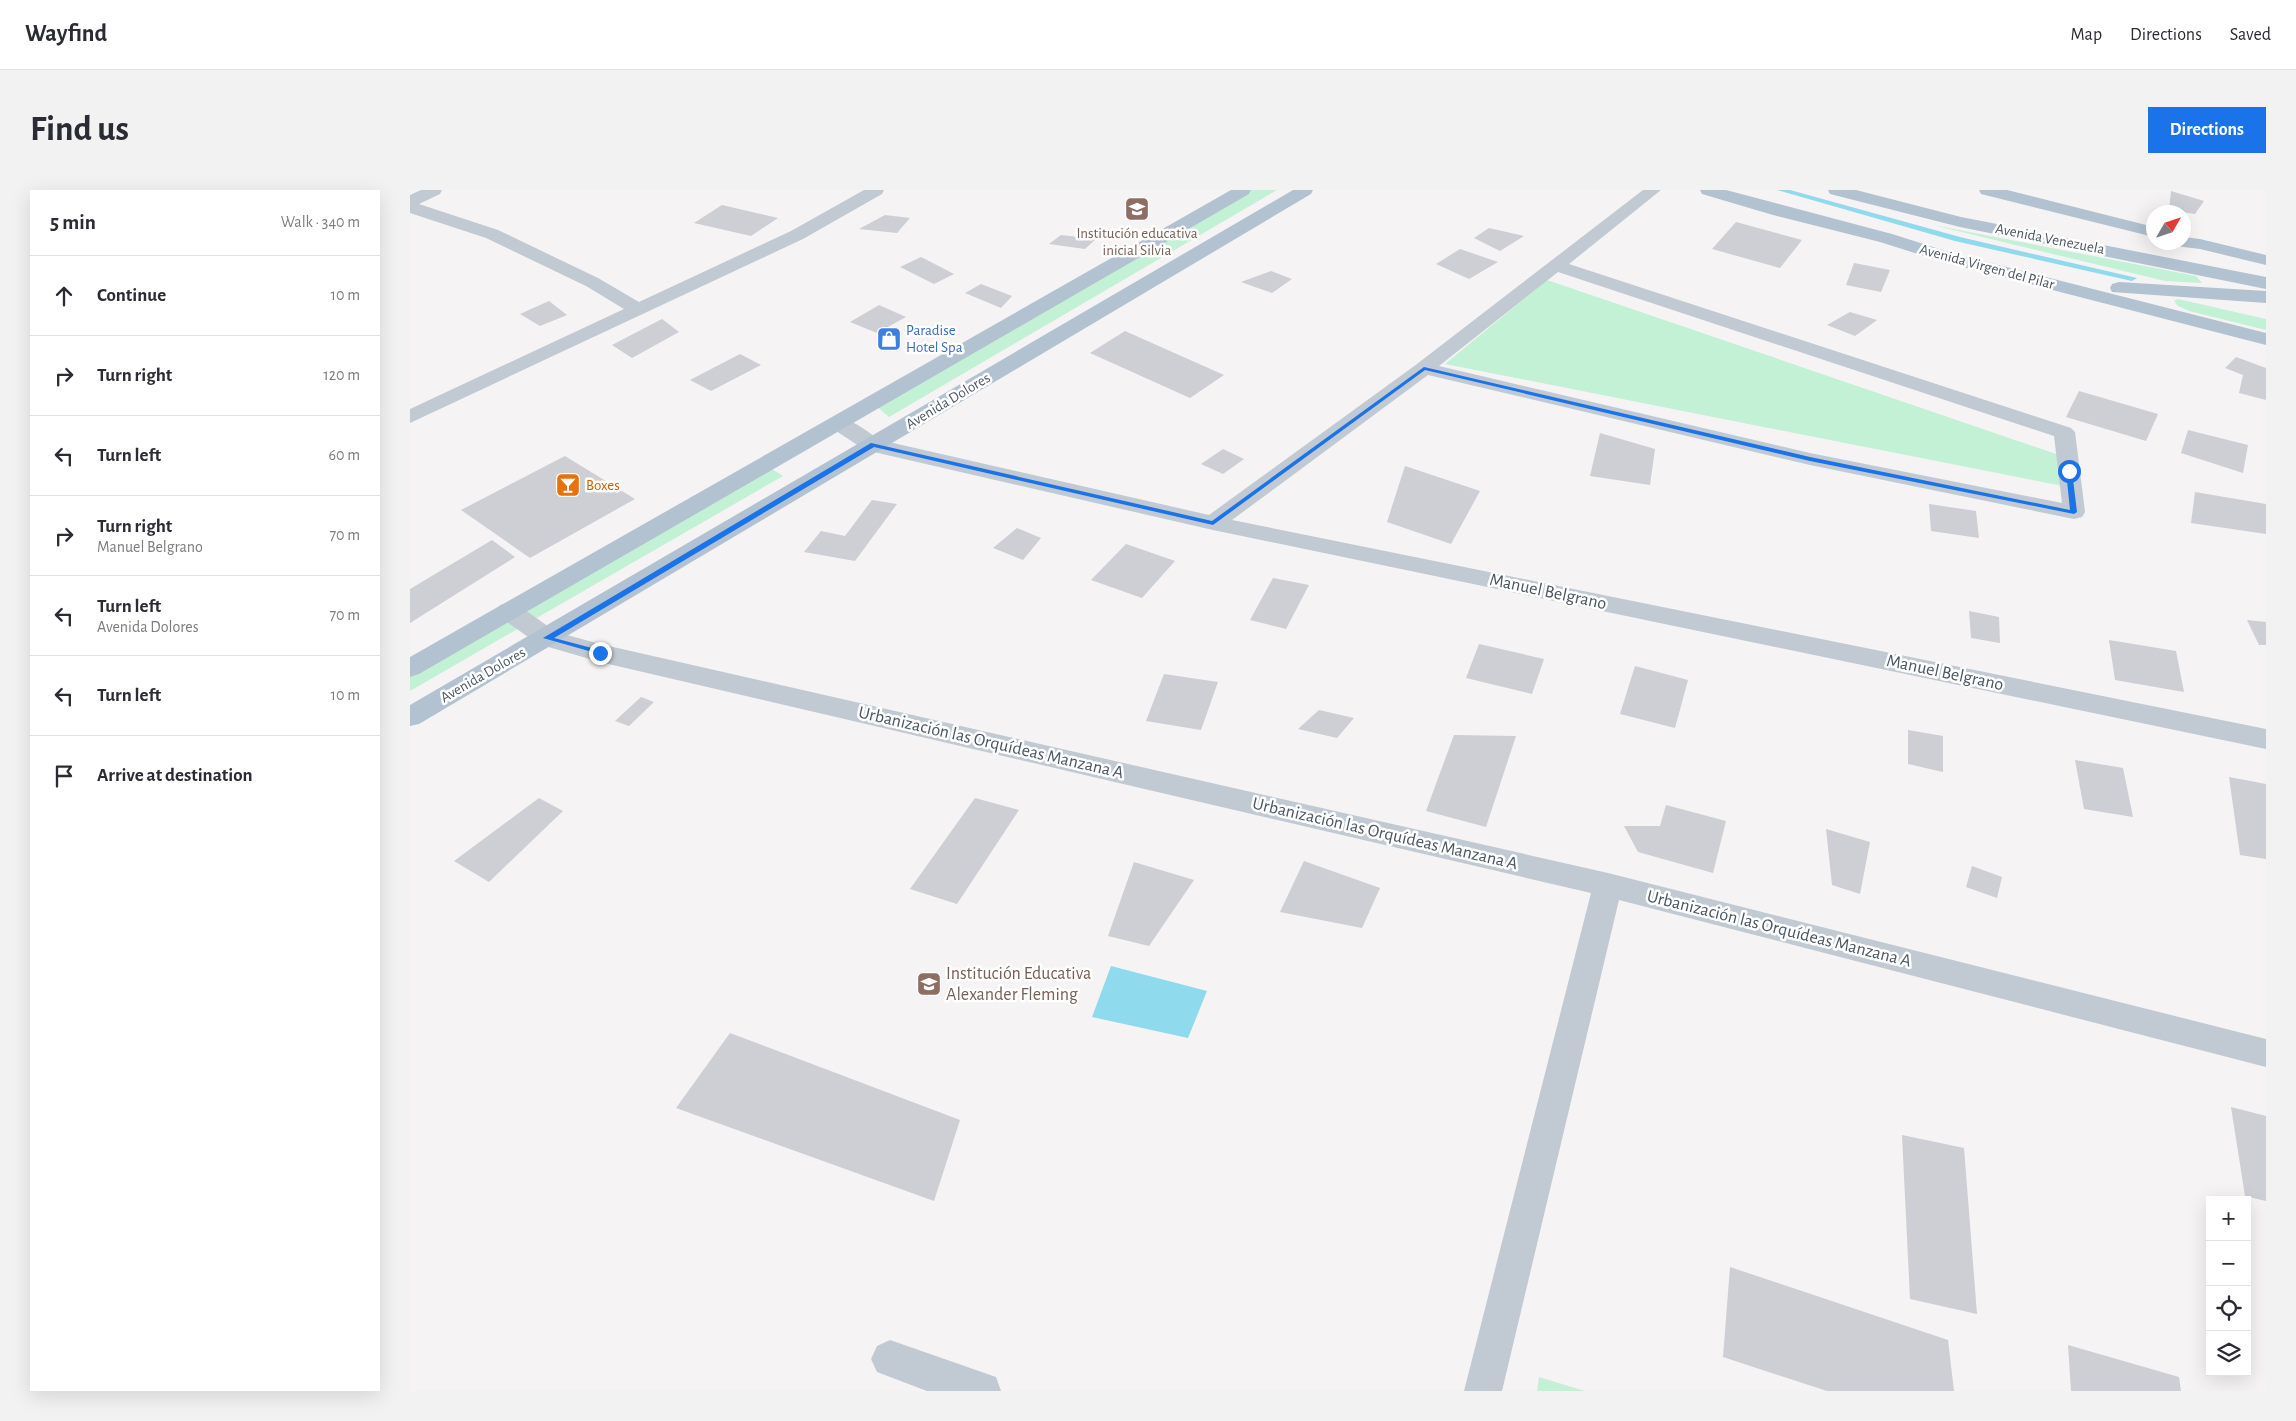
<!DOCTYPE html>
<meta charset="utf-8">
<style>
:root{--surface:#fff;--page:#f2f2f3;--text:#2b2b33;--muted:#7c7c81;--line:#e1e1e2;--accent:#1a73e8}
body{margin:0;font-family:"Alegreya Sans",sans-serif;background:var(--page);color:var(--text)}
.controls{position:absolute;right:15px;bottom:15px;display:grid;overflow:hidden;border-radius:0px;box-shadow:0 5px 20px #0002}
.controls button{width:45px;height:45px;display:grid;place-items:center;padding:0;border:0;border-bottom:1px solid var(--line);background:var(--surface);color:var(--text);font:25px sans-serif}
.compass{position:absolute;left:1736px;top:15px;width:45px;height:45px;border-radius:50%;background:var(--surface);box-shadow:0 5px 20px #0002;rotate:51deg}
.stop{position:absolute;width:15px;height:15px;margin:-11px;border:4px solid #1a73e8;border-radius:50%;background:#fff}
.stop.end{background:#1a73e8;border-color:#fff;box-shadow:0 1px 5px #0008}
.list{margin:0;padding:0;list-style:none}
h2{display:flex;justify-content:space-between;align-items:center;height:65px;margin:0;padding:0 20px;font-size:21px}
h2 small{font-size:16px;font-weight:400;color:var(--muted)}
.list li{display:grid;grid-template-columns:32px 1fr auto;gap:15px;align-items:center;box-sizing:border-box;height:80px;padding:0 20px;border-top:1px solid var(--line)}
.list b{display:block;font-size:19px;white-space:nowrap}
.list p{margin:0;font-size:16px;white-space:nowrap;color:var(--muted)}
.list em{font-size:16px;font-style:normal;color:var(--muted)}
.icon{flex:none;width:28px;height:28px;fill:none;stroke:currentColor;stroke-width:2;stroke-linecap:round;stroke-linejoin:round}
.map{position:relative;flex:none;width:1856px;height:1201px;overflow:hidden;border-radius:0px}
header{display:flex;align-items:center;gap:30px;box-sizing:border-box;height:70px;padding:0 25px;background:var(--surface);border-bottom:1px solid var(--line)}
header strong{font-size:24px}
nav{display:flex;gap:28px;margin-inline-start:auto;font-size:18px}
.intro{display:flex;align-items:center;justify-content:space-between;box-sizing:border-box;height:120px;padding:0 30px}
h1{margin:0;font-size:35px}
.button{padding:12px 22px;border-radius:0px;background:var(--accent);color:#fff;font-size:18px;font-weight:700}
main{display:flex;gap:30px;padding:0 30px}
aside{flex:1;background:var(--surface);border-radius:0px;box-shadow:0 5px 20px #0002}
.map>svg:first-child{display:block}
.green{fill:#c3f1d5}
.water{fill:#90daee}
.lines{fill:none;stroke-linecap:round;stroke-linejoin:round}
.stream{fill:#90daee;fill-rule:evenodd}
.building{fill:#cdcfd5}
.minor{fill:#c1cad2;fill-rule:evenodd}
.major{fill:#b3c2d1;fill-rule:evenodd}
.route{fill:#1a73e8}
.labels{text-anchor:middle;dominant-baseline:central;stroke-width:5;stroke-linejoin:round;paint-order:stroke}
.far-education-label{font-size:15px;fill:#785e54;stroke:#fff}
.far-street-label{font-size:15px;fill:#4a5661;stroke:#fff}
.far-shop-label{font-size:15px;fill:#366cbe;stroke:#fff;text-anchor:start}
.far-food-label{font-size:15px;fill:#c56008;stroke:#fff;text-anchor:start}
.street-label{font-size:18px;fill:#4a5661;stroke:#fff}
.education-label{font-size:18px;fill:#785e54;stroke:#fff;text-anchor:start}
</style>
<header>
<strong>Wayfind</strong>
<nav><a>Map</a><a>Directions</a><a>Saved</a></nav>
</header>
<div class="intro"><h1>Find us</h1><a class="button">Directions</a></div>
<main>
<aside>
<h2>5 min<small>Walk · 340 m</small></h2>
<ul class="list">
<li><svg class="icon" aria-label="ahead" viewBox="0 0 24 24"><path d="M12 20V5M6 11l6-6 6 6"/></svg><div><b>Continue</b></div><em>10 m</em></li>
<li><svg class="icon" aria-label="right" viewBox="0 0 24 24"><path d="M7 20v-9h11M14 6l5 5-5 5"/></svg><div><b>Turn right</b></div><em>120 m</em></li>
<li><svg class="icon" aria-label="left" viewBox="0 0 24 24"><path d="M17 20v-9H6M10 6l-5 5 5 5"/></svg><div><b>Turn left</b></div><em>60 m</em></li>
<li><svg class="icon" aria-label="right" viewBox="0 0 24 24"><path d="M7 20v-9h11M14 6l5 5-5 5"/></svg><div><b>Turn right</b><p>Manuel Belgrano</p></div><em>70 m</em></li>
<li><svg class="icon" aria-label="left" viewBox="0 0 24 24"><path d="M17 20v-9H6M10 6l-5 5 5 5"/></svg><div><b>Turn left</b><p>Avenida Dolores</p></div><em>70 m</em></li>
<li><svg class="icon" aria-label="left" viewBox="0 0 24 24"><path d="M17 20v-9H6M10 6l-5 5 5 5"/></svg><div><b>Turn left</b></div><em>10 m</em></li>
<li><svg class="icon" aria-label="arrive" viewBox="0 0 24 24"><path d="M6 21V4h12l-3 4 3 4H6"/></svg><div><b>Arrive at destination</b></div></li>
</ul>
</aside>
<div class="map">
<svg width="1856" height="1201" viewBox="0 0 1856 1201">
<rect width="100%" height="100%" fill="#f5f3f3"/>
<g class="green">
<polygon points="841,0 867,0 479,227 464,214"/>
<polygon points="1523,35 1786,86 1792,93 1755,91"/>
<polygon points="1137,90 1655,267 1653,296 1035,174"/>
<polygon points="1768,109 1856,129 1856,140 1779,121 1768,116 1764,111"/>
<polygon points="357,276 373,286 0,501 0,484"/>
<polygon points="1129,1187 1175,1201 1127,1201"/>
</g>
<polygon class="water" points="701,776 797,801 778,848 682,827"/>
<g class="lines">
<polygon class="stream" points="1367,0 1380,0 1550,47 1727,88 1722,91 1545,51"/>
</g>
<g class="building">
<polygon points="1761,1 1794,11 1785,24 1759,20"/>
<polygon points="312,15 368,28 341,46 284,33"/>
<polygon points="475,25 500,28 487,43 449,39"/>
<polygon points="1326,32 1392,50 1370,78 1302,59"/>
<polygon points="1079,38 1114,46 1090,61 1064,48"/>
<polygon points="651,45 686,49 675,59 639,54"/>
<polygon points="1050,59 1088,72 1059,89 1026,74"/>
<polygon points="511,67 544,84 524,94 490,77"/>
<polygon points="1444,73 1480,80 1471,102 1436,95"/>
<polygon points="861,81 882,89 862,103 831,92"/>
<polygon points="571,94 602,106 591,118 555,103"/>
<polygon points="139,111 157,125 130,136 110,124"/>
<polygon points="469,115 496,127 467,143 440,132"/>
<polygon points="1440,122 1467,130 1445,146 1417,135"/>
<polygon points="252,129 269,142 222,168 202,155"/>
<polygon points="715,141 814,185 780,208 680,163"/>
<polygon points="330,164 351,175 301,201 280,190"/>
<polygon points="1826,167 1856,178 1856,210 1829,203 1833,185 1815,178"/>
<polygon points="1669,201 1748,224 1736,251 1656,227"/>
<polygon points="1778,240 1838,255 1833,283 1771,263"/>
<polygon points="1190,243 1245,259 1240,295 1180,286"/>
<polygon points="813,259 834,269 813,284 791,274"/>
<polygon points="155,266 225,309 120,368 51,320"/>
<polygon points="995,276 1070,301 1041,354 977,332"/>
<polygon points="1785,302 1856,314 1856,344 1781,333"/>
<polygon points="462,310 487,314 445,371 394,362 411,341 435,346"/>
<polygon points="1519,314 1566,321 1569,348 1521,341"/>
<polygon points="607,338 631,348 613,370 583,358"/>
<polygon points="82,350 105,367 0,433 0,399"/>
<polygon points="716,354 765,371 732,408 681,390"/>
<polygon points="863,388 899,395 876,439 840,430"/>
<polygon points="1559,421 1589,427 1590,453 1561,448"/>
<polygon points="1837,430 1856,432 1856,455 1849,455"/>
<polygon points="1699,450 1766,461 1774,502 1705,490"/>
<polygon points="1069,454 1134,469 1122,504 1056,488"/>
<polygon points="1225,476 1278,490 1265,538 1210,524"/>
<polygon points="754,484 808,492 791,540 736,531"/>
<polygon points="231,507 244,512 219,536 205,531"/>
<polygon points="909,520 944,528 927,548 888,539"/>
<polygon points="1498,540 1533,546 1533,582 1498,574"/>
<polygon points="1044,545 1106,546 1076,637 1016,621"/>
<polygon points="1665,570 1713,578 1723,627 1674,619"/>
<polygon points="1819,587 1856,594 1856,669 1830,665"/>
<polygon points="129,608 153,621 79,692 44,671"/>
<polygon points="565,608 609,620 547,714 500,699"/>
<polygon points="1256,615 1316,631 1303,683 1228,662 1214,636 1250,636"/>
<polygon points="1416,639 1460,652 1450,704 1422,695"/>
<polygon points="894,671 970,698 952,738 870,722"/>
<polygon points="724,672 784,690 739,756 698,746"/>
<polygon points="1562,676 1592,687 1587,708 1556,697"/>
<polygon points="320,843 550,930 524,1011 266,918"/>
<polygon points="1821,917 1856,926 1856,1011 1835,1006"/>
<polygon points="1492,945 1554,958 1567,1124 1500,1109"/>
<polygon points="1320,1077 1538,1150 1544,1201 1417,1201 1313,1167"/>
<polygon points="1658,1155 1769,1187 1771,1201 1661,1201"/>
</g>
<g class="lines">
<g class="minor">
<polygon points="11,0 32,0 30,4 9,14 88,40 188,88 229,112 381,41 454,0 474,0 472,4 393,49 0,233 0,219 214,119 176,96 76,48 0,23 0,5"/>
<path d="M1233,0H1251L1159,74L1661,238L1665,242L1675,322L1672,327L1664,329L1400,275L1018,185L822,330L1856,539V559L803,340L455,260L420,237L417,233L420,229C437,224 456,241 470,250L799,325L1007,174ZM1148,82L1644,246L1652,313L1400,263L1029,176Z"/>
<polygon points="99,413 108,415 146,442 190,454 1198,683 1856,849 1856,877 1209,710 1092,1201 1054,1201 1181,703 190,472 128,454 90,427 87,421 90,415"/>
<polygon points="480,1150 586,1187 591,1201 517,1201 467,1182 461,1169 467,1156"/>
</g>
<g class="major">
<polygon points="821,0 841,0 839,4 9,484 0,487 0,467"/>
<polygon points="883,0 903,0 901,4 9,534 0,536 0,515"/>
<polygon points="1290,0 1316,0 1482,44 1542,63 1856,143 1856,155 1530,71 1470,52 1363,25 1292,4"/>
<polygon points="1418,0 1446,0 1551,27 1856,87 1856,99 1550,37 1420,4"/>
<polygon points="1569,0 1597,0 1744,37 1744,47 1571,4"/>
<polygon points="1774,47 1790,49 1856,65 1856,75 1790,59 1765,56 1763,52 1774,52"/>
<polygon points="1709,92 1856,101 1856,113 1702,102 1700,98 1702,94"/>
</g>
</g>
<polygon class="route" points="1014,177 1400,267 1660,320 1656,281 1659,279 1662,281 1667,322 1664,324 1400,271 1015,180 803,335 464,257 144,448 193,461 193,465 133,448 461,253 802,331"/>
<defs>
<symbol id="school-square" viewBox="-11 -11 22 22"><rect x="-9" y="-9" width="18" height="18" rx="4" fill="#8d6e63" stroke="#fff"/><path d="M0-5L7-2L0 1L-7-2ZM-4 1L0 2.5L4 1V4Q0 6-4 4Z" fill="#fff"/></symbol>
<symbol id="shop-square" viewBox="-11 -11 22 22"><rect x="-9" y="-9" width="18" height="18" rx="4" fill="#3f7fe0" stroke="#fff"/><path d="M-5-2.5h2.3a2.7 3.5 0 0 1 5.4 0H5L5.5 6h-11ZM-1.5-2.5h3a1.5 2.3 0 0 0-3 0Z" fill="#fff"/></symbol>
<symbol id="bar-square" viewBox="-11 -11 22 22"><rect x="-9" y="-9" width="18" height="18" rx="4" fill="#e8710a" stroke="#fff"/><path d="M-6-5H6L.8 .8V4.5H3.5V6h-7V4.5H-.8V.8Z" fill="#fff"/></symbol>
</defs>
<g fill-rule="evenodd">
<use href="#school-square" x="713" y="5" width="28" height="28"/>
<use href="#shop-square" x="465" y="135" width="28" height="28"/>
<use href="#bar-square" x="144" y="281" width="28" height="28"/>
<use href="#school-square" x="505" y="780" width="28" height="28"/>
</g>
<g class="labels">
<g class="far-education-label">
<text x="727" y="43">Institución educativa<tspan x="727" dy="17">inicial Silvia</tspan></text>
</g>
<g class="far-street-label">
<text transform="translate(1640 49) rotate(11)">Avenida Venezuela</text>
<text transform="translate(1577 77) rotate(15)">Avenida Virgen del Pilar</text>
<text transform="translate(538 211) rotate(-31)">Avenida Dolores</text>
<text transform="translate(73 485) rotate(-30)">Avenida Dolores</text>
</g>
<g class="far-shop-label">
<text x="496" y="140">Paradise<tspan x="496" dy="17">Hotel Spa</tspan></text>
</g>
<g class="far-food-label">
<text x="176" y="295">Boxes</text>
</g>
<g class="street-label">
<text transform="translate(1138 402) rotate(12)">Manuel Belgrano</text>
<text transform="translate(1535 483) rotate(12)">Manuel Belgrano</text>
<text transform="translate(581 553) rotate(13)">Urbanización las Orquídeas Manzana A</text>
<text transform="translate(975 644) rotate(13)">Urbanización las Orquídeas Manzana A</text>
<text transform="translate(1369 739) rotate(14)">Urbanización las Orquídeas Manzana A</text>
</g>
<g class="education-label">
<text x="536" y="784">Institución Educativa<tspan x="536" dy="21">Alexander Fleming</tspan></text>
</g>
</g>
</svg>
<div class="controls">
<button>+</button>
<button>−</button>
<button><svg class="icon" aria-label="locate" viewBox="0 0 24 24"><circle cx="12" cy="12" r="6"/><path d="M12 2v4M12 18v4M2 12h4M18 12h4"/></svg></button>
<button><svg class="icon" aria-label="layers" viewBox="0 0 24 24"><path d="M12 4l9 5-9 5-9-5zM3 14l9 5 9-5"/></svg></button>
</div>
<svg class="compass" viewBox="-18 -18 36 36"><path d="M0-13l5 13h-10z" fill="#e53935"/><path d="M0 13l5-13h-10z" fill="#7c7c81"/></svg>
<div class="stop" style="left:1659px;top:281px"></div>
<div class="stop end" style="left:190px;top:463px"></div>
</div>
</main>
